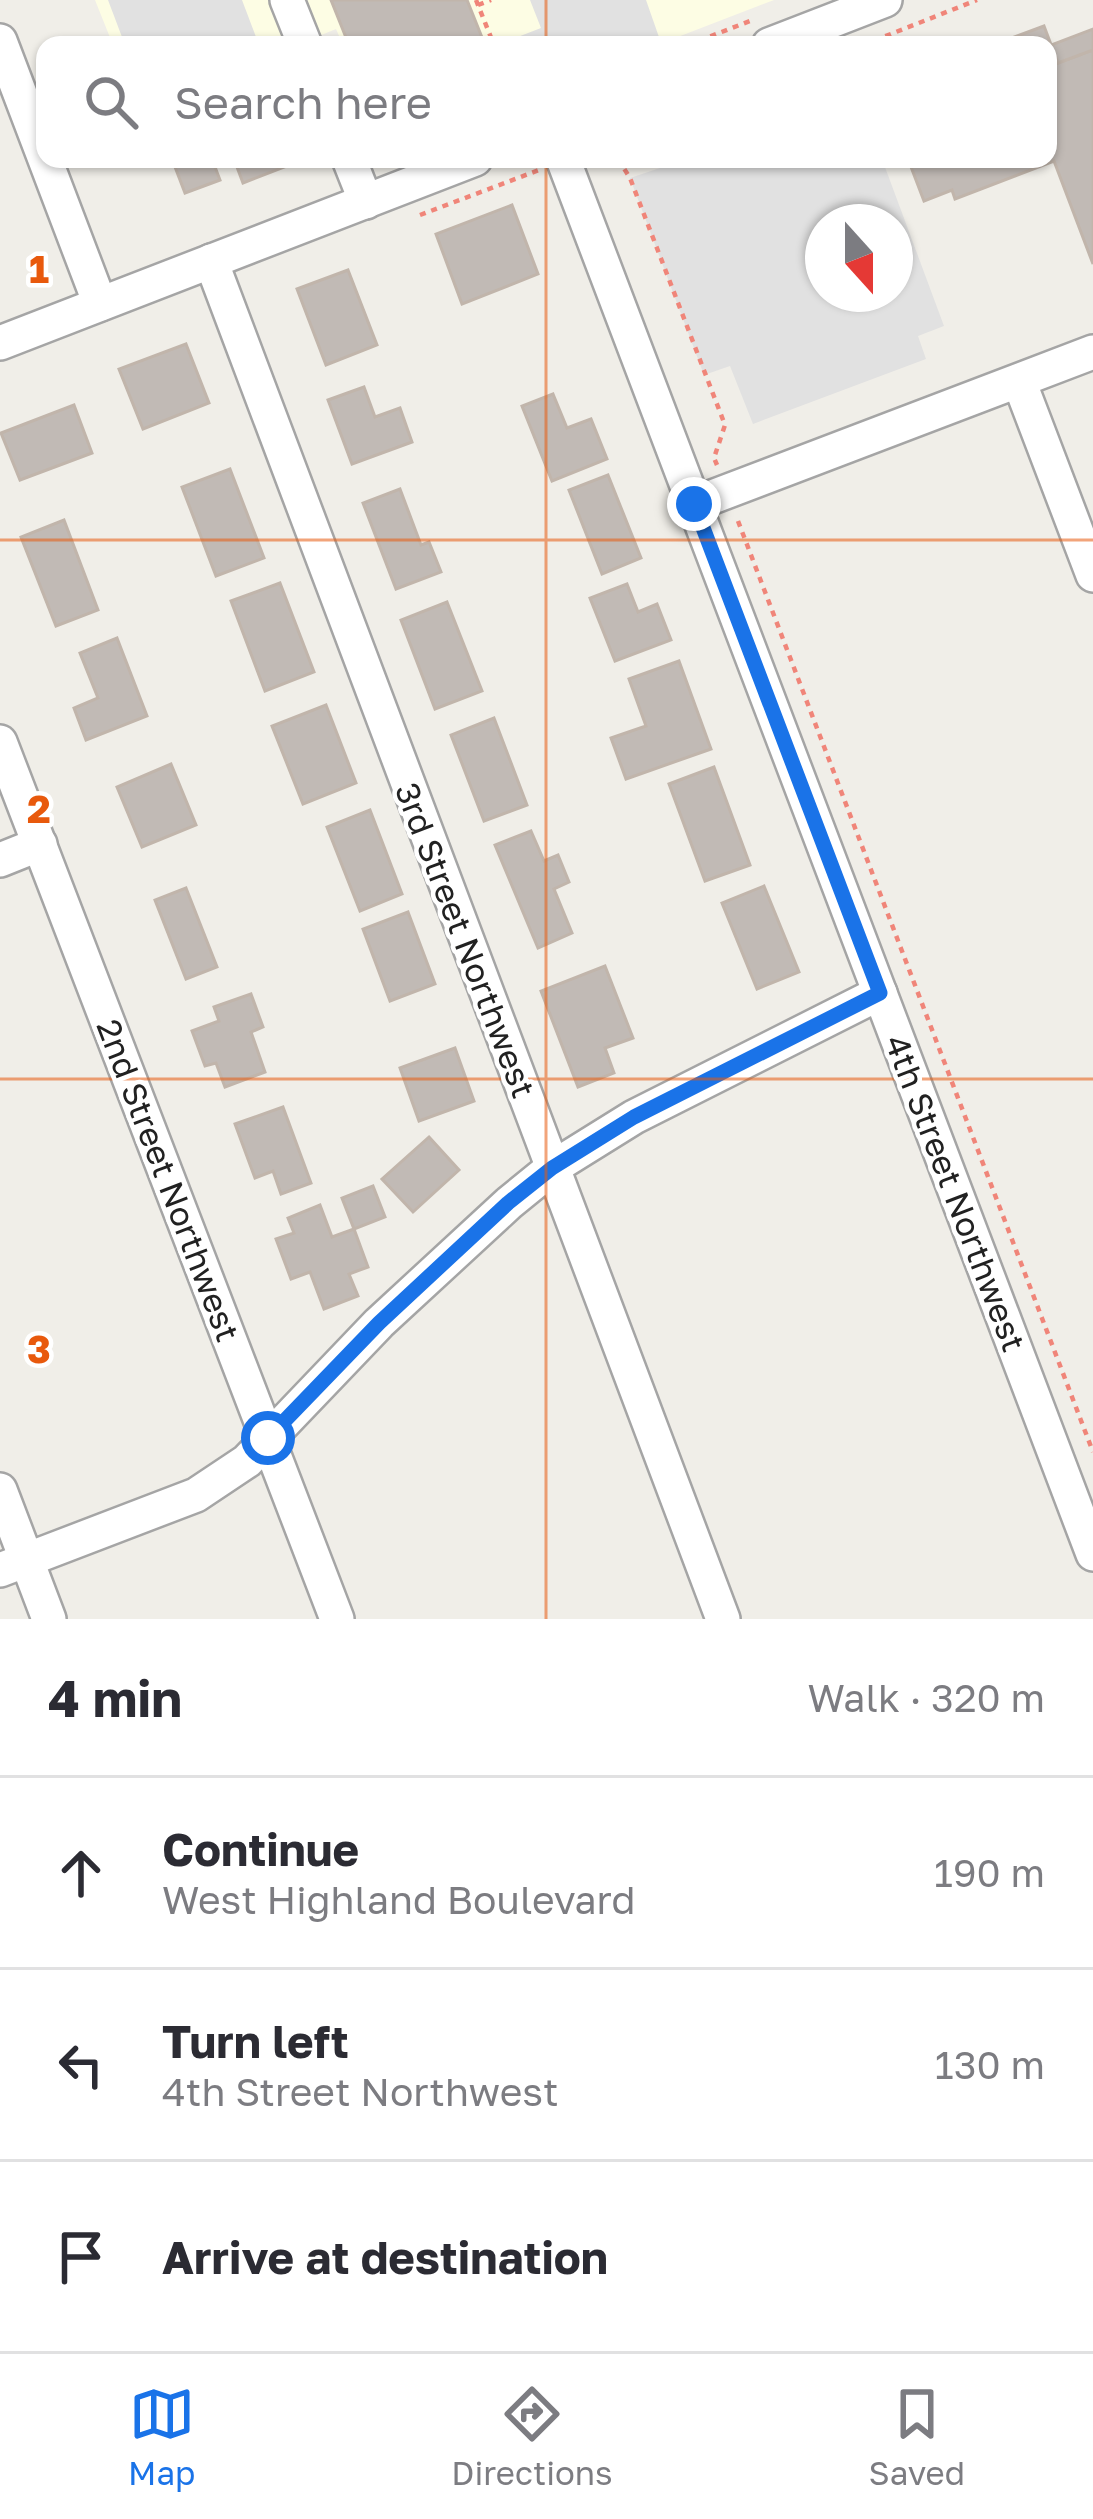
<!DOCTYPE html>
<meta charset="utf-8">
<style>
:root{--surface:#fff;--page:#f7f7f7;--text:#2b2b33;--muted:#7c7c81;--line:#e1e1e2;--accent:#1a73e8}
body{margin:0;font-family:"Golos Text",sans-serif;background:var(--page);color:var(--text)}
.compass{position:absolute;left:805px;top:204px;width:108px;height:108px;border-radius:50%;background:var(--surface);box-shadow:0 3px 9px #0004;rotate:159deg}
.stop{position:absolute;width:36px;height:36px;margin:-27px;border:9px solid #1a73e8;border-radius:50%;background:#fff}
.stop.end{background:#1a73e8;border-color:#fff;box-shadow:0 3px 12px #0008}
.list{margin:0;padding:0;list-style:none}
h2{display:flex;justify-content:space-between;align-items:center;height:156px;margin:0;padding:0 48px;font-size:51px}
h2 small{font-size:39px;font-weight:400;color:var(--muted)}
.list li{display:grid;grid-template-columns:78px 1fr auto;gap:36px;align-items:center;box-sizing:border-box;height:192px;padding:0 48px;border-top:3px solid var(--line)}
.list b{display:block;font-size:45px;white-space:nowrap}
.list p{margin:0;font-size:39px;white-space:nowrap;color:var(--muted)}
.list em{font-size:39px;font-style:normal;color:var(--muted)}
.icon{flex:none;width:66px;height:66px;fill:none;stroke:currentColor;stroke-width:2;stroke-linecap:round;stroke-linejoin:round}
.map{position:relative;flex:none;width:1093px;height:1619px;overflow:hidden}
.search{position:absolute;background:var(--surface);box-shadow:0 3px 9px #0004;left:36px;right:36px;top:36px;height:132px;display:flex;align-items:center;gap:30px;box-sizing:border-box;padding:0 42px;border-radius:24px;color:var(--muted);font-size:45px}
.sheet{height:732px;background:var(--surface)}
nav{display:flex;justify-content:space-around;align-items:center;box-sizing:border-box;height:168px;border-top:3px solid var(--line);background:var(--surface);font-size:33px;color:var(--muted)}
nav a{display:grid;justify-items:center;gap:6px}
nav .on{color:var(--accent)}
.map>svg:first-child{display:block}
.education{fill:#fdfde4}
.parking{fill:#e1e1e1;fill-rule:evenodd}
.building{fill:#c1bab5;stroke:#c1b5ab;stroke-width:3}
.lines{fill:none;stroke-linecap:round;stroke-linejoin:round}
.minor-casing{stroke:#a5a5a5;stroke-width:38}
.path{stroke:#f08579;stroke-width:4.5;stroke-dasharray:6 6;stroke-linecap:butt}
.minor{stroke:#fff;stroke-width:33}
.route{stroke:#1a73e8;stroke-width:15}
.grid{fill:none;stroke:#e8590c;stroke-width:3;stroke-opacity:0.55}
.labels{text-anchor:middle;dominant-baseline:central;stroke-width:9;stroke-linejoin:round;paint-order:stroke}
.street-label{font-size:33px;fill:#212121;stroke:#fff}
.grid-label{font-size:39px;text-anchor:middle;font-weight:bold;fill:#e8590c;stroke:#fff;stroke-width:9;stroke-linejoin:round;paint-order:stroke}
</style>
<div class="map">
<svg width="1093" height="1619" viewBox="0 0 1093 1619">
<rect width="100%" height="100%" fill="#f0eee8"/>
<polygon class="education" points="95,0 774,0 657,45 343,45 336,29 297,45 113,45"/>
<g class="parking">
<polygon points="108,0 242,0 259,45 125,45"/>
<polygon points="530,0 646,0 660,40 647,45 506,45 505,42 541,28"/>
<path d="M657,159H882L944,326L918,336L926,359L753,424L730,366L704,375L630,178L660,168ZM895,222V294H823V222Z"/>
</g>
<g class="building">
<polygon points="331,0 467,0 485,45 349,45"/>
<polygon points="1044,26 1058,63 1093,50 1093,264 1054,161 955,199 952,190 924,201 908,159 1048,159 1048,45 993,45"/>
<polygon points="1093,29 1093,50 1058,63 1051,45"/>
<polygon points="172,159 212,159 220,180 185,193"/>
<polygon points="234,159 284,159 287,166 243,183"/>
<polygon points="512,205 538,274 462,304 436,234"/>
<polygon points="348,270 377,345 326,365 297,289"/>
<polygon points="186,344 209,403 143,429 119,369"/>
<polygon points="364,387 375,417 400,408 412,442 352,464 328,400"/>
<polygon points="553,394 567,428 591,419 607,459 552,481 522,406"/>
<polygon points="74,405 92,453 20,480 1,433"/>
<polygon points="230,469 264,558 216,576 182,487"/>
<polygon points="608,475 641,558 602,574 569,490"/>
<polygon points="400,489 421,545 429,542 441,572 396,589 363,503"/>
<polygon points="64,520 98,610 56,626 21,537"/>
<polygon points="280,583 314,672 265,691 231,601"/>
<polygon points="627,584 638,612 657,604 671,640 615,661 590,598"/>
<polygon points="447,602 482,691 435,709 401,620"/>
<polygon points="117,638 147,716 86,740 74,708 98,698 80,653"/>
<polygon points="679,661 711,749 626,779 611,738 646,726 629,679"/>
<polygon points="326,705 356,783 303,804 272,726"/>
<polygon points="494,718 527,805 484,821 451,735"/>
<polygon points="171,764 196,825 142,847 117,787"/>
<polygon points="714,767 750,865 705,881 669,784"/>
<polygon points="370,810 402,894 360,911 327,827"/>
<polygon points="531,831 544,861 558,855 569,882 554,889 572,933 538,948 495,845"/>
<polygon points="764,886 799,972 757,989 722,903"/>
<polygon points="186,888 217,967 186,979 155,900"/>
<polygon points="408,912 435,984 390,1001 363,929"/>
<polygon points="605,966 633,1038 605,1048 614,1073 578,1087 541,991"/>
<polygon points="251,994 263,1027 251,1032 265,1072 225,1087 216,1063 205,1066 192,1031 219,1021 214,1007"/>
<polygon points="455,1048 474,1101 419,1121 400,1068"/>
<polygon points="283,1107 311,1183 281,1194 273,1171 255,1178 235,1124"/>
<polygon points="429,1137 459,1170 413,1212 382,1179"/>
<polygon points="373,1186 385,1217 354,1229 342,1198"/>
<polygon points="320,1205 332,1237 354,1229 368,1267 349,1274 358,1296 324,1309 310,1272 291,1279 276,1239 294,1233 288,1218"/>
</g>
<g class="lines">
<defs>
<g id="minor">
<polyline points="287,0 305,45"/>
<polyline points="0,41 100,304"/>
<polyline points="769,45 885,0"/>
<polyline points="349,159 366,202"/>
<polyline points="563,159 1093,1554"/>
<polyline points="211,261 723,1619"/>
<polyline points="0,343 475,159"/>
<polyline points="1019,381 1093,575"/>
<polyline points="694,504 1093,352"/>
<polyline points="0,742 337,1619"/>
<polyline points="0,860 40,844"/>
<polyline points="0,1490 49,1619"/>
<polyline points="0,1570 196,1495 247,1461 379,1323 509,1203 552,1168 634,1117 880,993"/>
</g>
</defs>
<use href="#minor" class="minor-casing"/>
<g class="path">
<polyline points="476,0 494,45"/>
<polyline points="478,5 491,0"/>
<polyline points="688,45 750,21"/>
<polyline points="863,45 977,0"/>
<polyline points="603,159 605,159"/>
<polyline points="618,159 630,178 725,425 714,458 717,465"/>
<polyline points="420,215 539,170"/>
<polyline points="738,521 1093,1452"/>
</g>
<use href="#minor" class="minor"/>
</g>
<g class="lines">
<polyline class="route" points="268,1438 379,1323 508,1203 552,1168 634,1117 880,993 694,504"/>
</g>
<path class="grid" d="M546,0V45M546,159V1619M0,540H1093M0,1079H1093"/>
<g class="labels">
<g class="street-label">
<text transform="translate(466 940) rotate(69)">3rd Street Northwest</text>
<text transform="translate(169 1180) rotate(69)">2nd Street Northwest</text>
<text transform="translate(956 1193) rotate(69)">4th Street Northwest</text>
</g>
</g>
<g class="grid-label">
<text x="39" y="283">1</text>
<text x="39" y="823">2</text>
<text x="39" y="1363">3</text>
</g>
</svg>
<svg class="compass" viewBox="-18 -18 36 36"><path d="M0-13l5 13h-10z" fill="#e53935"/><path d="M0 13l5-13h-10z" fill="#7c7c81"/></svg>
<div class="stop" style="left:268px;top:1438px"></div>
<div class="stop end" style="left:694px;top:504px"></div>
<div class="search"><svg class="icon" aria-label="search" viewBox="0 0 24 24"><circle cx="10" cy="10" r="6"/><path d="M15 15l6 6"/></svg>Search here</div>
</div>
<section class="sheet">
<h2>4 min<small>Walk · 320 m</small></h2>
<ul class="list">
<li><svg class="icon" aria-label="ahead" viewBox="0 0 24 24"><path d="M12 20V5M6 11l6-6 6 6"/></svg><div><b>Continue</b><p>West Highland Boulevard</p></div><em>190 m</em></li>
<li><svg class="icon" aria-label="left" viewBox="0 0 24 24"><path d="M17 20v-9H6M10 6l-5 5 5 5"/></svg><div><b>Turn left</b><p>4th Street Northwest</p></div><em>130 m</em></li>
<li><svg class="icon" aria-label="arrive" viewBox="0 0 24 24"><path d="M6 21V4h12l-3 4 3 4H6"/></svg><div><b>Arrive at destination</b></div></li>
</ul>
</section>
<nav>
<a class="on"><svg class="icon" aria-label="map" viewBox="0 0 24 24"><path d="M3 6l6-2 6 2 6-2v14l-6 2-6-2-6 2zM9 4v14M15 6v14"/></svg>Map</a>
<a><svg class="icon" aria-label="directions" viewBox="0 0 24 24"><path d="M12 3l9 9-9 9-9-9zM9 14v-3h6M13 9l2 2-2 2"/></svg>Directions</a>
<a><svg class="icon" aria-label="saved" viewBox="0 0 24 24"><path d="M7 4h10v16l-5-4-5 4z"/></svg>Saved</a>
</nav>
